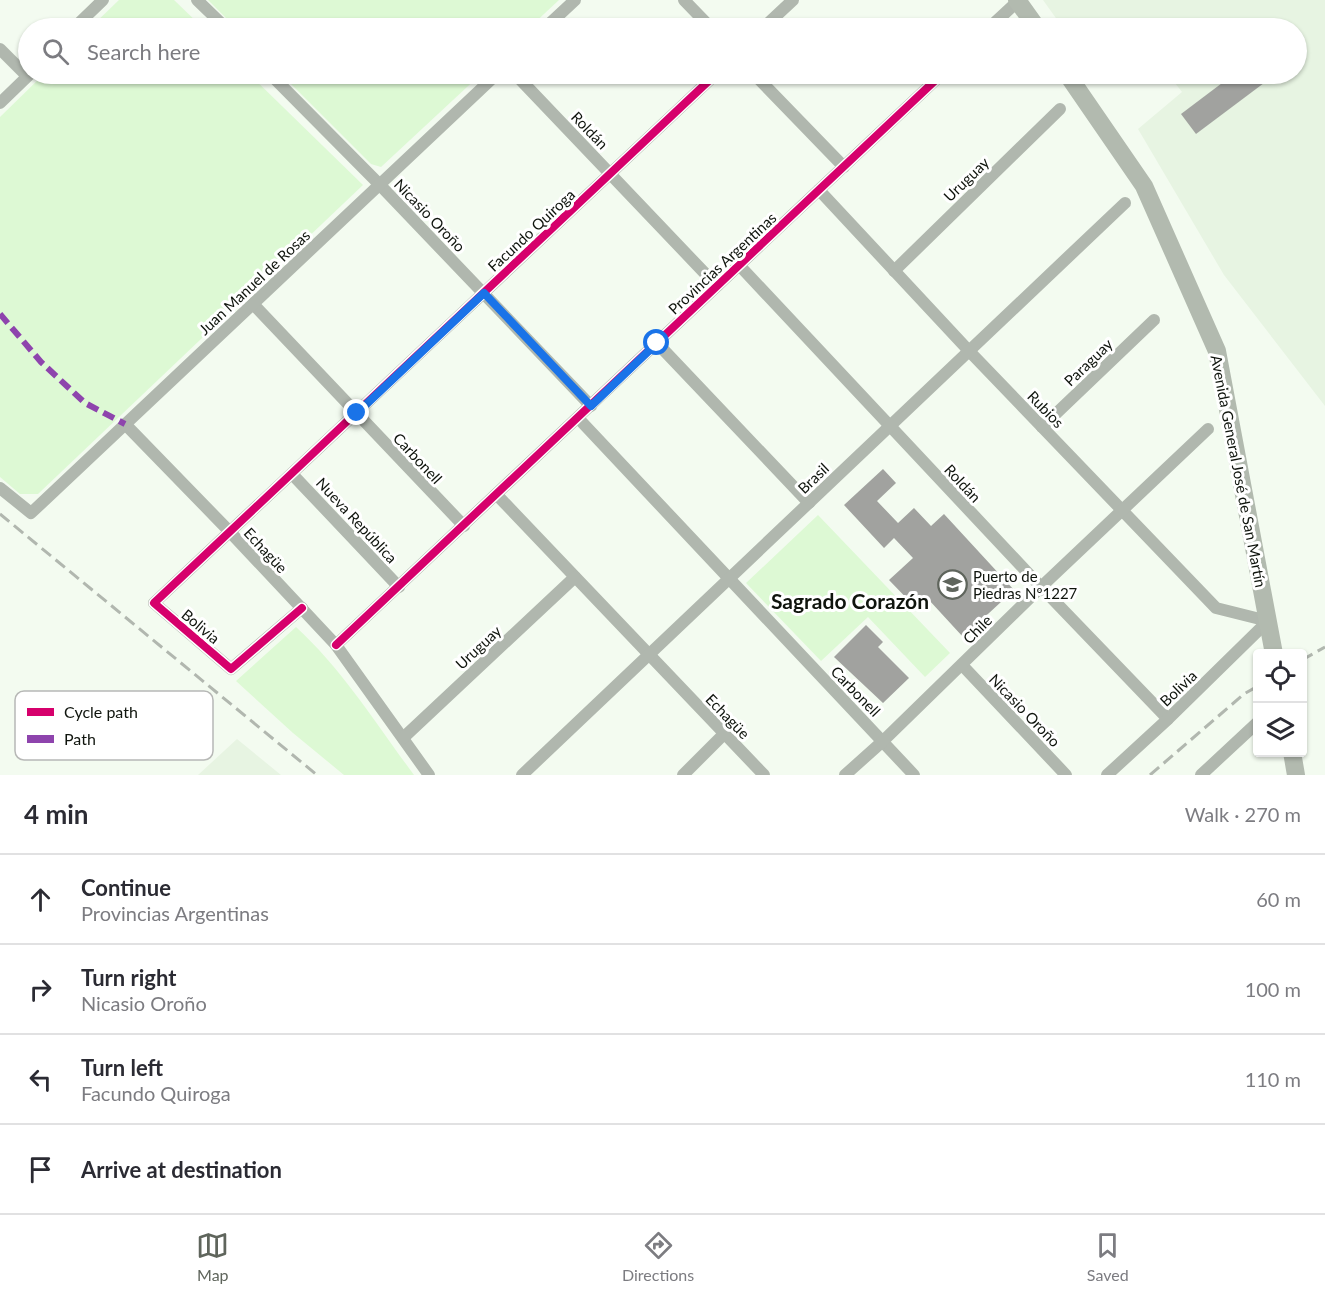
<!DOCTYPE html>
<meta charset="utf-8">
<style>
:root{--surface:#fff;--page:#f7f7f7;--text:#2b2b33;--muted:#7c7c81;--line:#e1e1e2;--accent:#5f655c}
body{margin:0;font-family:Lato,sans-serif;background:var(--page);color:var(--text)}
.controls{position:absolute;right:18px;bottom:18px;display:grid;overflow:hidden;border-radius:6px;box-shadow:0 2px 4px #0004}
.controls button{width:54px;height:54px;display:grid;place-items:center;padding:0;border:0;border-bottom:2px solid var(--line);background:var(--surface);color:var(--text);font:30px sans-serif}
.stop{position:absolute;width:18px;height:18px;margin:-14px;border:4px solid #1a73e8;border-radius:50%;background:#fff}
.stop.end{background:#1a73e8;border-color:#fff;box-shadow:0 2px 6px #0008}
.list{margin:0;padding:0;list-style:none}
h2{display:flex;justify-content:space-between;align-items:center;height:78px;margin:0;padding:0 24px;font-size:26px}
h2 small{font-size:20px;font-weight:400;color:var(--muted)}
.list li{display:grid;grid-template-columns:39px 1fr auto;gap:18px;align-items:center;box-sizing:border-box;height:90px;padding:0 24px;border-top:2px solid var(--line)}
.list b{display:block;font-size:22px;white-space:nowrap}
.list p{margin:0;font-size:20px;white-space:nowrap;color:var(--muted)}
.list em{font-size:20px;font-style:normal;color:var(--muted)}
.icon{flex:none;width:33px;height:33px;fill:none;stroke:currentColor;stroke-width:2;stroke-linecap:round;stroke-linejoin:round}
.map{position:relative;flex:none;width:1325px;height:775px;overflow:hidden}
.search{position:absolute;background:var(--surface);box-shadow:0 2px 4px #0004;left:18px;right:18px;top:18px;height:66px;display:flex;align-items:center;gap:15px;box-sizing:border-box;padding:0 21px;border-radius:33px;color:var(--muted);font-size:22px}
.sheet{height:438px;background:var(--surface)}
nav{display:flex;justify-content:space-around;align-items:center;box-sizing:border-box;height:84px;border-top:2px solid var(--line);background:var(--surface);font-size:16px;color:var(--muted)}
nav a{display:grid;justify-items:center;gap:3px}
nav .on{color:var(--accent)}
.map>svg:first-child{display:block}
.built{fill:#e7f4e2}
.green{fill:#ddf9d4}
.building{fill:#a1a29f}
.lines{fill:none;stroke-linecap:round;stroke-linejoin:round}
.street{stroke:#b0b7ae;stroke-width:12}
.primary{stroke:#b2baaf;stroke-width:18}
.rail{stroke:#b1b7af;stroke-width:3;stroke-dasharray:12 6;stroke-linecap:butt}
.quiet{stroke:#8e44ad;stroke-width:6;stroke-dasharray:12 6;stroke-linecap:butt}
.cycleway-casing{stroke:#fff;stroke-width:11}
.cycleway{stroke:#d6006c;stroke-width:8}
.route{stroke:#1a73e8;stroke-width:8}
.labels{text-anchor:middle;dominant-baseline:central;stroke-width:6;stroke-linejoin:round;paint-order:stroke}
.street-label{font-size:15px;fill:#0f140d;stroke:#fff}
.poi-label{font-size:15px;fill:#0f140d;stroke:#fff;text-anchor:start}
.district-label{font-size:21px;font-weight:bold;fill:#0f140d;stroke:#fff}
.key{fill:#fff;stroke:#b7b8b6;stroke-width:1.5}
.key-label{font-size:16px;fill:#0f140d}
</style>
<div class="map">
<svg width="1325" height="775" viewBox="0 0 1325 775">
<rect width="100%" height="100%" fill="#f3fbf0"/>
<g class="built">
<polygon points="1043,0 1325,0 1325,406 1224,275 1138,129 1182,92 1168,74 1296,74 1296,28 1063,28"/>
<polygon points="237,739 281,775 198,775"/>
</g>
<g class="green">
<polygon points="119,0 174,0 203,28 90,28"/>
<polygon points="208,0 559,0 529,28 236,28"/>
<polygon points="44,74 249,74 363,185 38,494 20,494 0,477 0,117"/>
<polygon points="281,74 481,74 381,167 371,164"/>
<polygon points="818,515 950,653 925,677 868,617 821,661 746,583"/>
<path d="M296,627C342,669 377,725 414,775H344L293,733L236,681Z"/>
</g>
<g class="building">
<polygon points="1234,74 1276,74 1196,134 1181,114"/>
<polygon points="883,469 896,483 877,501 898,523 914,508 931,526 944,514 1014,590 963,637 929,600 918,610 889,580 913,558 894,538 884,548 844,505"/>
<polygon points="866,625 883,642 878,647 909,678 883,703 834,657"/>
</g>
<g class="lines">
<g class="street">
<polyline points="197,0 226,28"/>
<polyline points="684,0 711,28"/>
<polyline points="74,28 103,0"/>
<polyline points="545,28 575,0"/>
<polyline points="763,28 793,0"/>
<polyline points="989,28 1018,1"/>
<polyline points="0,49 27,76"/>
<polyline points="270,74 379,184 591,406"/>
<polyline points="515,74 717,286"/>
<polyline points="754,74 844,167"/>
<polyline points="0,103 30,74"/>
<polyline points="819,190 970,352 1216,608 1268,621"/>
<polyline points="739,265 1041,587 1168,719"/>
<polyline points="894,271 1060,109"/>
<polyline points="253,304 464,526"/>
<polyline points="657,343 809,503"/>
<polyline points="578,418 914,775"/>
<polyline points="125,424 231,533 336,645 429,775"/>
<polyline points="1042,427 1154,320"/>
<polyline points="292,474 399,587"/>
<polyline points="0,488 31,513 497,74"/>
<polyline points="497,495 764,775"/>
<polyline points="302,608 231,669 154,603 716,74"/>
<polyline points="336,645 942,74"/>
<polyline points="962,665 1066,775"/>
<polyline points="403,738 575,577"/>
<polyline points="522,775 1125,203"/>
<polyline points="683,775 724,734"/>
<polyline points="845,775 883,741 1041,587 1208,429"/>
<polyline points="1107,775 1168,719 1268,621"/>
<polyline points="1201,775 1258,722"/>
</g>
<g class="primary">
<polyline points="1017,0 1037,28"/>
<polyline points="1067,74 1144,186 1217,351 1274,654"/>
<polyline points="1292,752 1296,775"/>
</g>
<g class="rail">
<polyline points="0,514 317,775"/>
<polyline points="1302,660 1325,647"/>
<polyline points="1150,775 1244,694 1258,686"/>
</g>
<polyline class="quiet" points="0,314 41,362 85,403 125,424"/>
<defs>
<g id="cycleway">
<polyline points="302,608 231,669 154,603 716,74"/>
<polyline points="336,645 942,74"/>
</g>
</defs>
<use href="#cycleway" class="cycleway-casing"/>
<use href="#cycleway" class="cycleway"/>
</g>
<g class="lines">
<polyline class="route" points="357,413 484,293 591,406 657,343"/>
</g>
<defs>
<symbol id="school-ring" viewBox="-11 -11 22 22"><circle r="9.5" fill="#fff" stroke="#5f655c" stroke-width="1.5"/><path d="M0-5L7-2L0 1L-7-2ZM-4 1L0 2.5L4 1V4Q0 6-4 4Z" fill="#5f655c"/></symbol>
</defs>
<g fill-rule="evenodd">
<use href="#school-ring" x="936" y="568" width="33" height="33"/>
</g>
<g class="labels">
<g class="street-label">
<text transform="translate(590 130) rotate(46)">Roldán</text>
<text transform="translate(966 179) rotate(-44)">Uruguay</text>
<text transform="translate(430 215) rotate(46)">Nicasio Oroño</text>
<text transform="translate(531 230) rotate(-43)">Facundo Quiroga</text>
<text transform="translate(722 263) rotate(-43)">Provincias Argentinas</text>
<text transform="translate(254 282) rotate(-43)">Juan Manuel de Rosas</text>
<text transform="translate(1088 362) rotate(-44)">Paraguay</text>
<text transform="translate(1046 409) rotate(46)">Rubios</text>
<text transform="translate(418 458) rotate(47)">Carbonell</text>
<text transform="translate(1239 471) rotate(79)">Avenida General José de San Martín</text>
<text transform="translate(813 478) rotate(-44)">Brasil</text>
<text transform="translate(963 483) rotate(47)">Roldán</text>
<text transform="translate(357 520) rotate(47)">Nueva República</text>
<text transform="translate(266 550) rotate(47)">Echagüe</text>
<text transform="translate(201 626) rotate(40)">Bolivia</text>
<text transform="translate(977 629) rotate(-45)">Chile</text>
<text transform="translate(478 647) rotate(-43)">Uruguay</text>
<text transform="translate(1178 688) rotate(-44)">Bolivia</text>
<text transform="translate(856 691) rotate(46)">Carbonell</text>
<text transform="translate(1025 710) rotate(46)">Nicasio Oroño</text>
<text transform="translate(728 716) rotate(46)">Echagüe</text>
</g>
<g class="poi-label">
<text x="973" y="576">Puerto de<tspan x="973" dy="17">Piedras Nº1227</tspan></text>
</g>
<g class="district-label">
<text x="850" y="600">Sagrado Corazón</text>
</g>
</g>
<rect x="15" y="691" width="198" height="69" rx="9" class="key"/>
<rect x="27" y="708" width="27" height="8" fill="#d6006c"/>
<rect x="27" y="735" width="27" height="8" fill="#8e44ad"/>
<g class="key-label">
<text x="64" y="718">Cycle path</text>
<text x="64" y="745">Path</text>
</g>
</svg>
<div class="controls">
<button><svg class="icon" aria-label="locate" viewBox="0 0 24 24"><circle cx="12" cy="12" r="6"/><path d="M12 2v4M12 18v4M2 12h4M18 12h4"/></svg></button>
<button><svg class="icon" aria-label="layers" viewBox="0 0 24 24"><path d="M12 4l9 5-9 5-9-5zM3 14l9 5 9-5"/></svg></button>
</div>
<div class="stop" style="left:657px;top:343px"></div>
<div class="stop end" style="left:357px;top:413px"></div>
<div class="search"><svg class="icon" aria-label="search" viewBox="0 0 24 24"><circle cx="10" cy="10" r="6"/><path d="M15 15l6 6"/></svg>Search here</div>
</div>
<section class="sheet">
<h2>4 min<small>Walk · 270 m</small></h2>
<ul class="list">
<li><svg class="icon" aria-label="ahead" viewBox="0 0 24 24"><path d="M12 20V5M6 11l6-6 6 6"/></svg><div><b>Continue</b><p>Provincias Argentinas</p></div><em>60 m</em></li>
<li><svg class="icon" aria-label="right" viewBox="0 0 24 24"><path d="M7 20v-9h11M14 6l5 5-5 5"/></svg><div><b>Turn right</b><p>Nicasio Oroño</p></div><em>100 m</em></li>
<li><svg class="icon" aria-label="left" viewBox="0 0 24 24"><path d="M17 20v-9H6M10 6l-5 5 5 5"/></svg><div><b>Turn left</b><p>Facundo Quiroga</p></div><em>110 m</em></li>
<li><svg class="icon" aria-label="arrive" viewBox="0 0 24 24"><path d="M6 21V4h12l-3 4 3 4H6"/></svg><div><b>Arrive at destination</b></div></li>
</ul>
</section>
<nav>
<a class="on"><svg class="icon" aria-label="map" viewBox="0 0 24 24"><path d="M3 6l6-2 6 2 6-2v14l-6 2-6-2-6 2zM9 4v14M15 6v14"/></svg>Map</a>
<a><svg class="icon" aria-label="directions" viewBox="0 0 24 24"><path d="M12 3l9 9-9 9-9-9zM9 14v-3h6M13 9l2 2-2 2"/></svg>Directions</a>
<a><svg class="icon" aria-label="saved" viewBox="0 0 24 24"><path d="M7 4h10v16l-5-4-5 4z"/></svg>Saved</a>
</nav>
